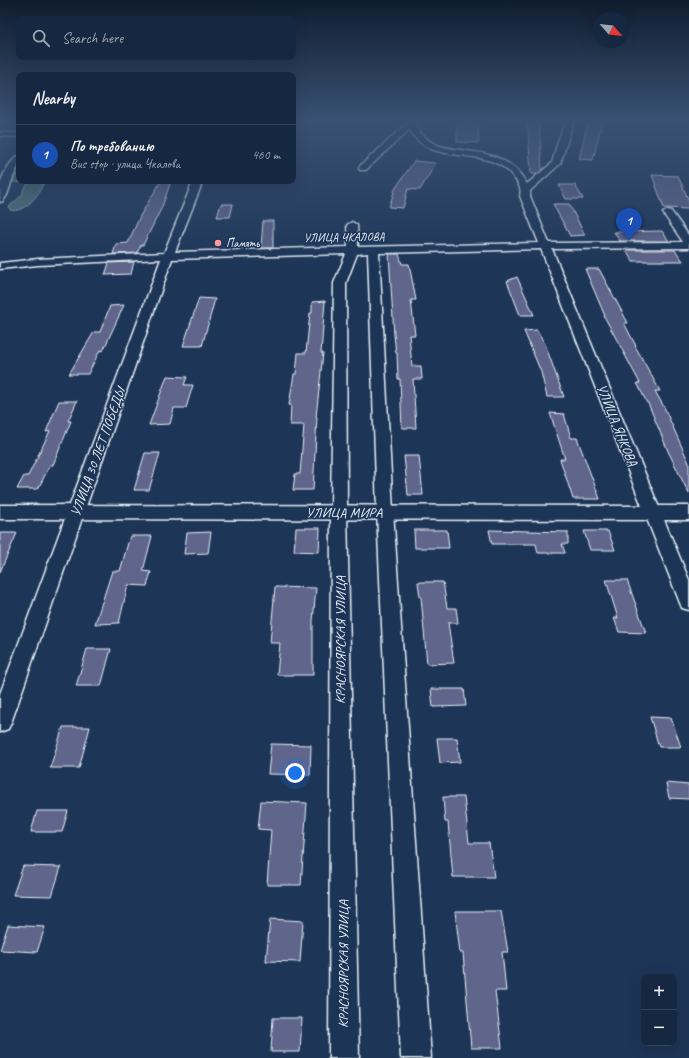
<!DOCTYPE html>
<meta charset="utf-8">
<style>
:root{--surface:#162841;--page:#1f3048;--text:#f1f3f6;--muted:#9ea6b1;--line:#35445a;--accent:#ff9aa2}
body{margin:0;font-family:Caveat,sans-serif;background:var(--page);color:var(--text)}
.controls{position:absolute;right:12px;bottom:12px;display:grid;overflow:hidden;border-radius:8px;box-shadow:0 4px 16px #0002}
.controls button{width:36px;height:36px;display:grid;place-items:center;padding:0;border:0;border-bottom:1px solid var(--line);background:var(--surface);color:var(--text);font:20px sans-serif}
.compass{position:absolute;left:593px;top:12px;width:36px;height:36px;border-radius:50%;background:var(--surface);box-shadow:0 4px 16px #0002;rotate:118deg}
.you{position:absolute;left:295px;top:773px;width:14px;height:14px;margin:-10px;border:3px solid #fff;border-radius:50%;background:#1a73e8;box-shadow:0 0 0 6px #1a73e833}
.badge{display:grid;place-items:center;width:26px;height:26px;border-radius:50%;background:var(--accent);color:#fff;font-size:13px;font-weight:700}
.pin{position:absolute;translate:-50% -33px;filter:drop-shadow(0 1px 2px #0008)}
.pin::after{content:'';position:absolute;top:21px;width:14px;height:12px;background:inherit;clip-path:polygon(0 0,100% 0,50% 100%)}
.list{margin:0;padding:0;list-style:none}
h2{display:flex;justify-content:space-between;align-items:center;height:52px;margin:0;padding:0 16px;font-size:17px}
h2 small{font-size:13px;font-weight:400;color:var(--muted)}
.list li{display:grid;grid-template-columns:26px 1fr auto;gap:12px;align-items:center;box-sizing:border-box;height:60px;padding:0 16px;border-top:1px solid var(--line)}
.list b{display:block;font-size:15px;white-space:nowrap}
.list p{margin:0;font-size:13px;white-space:nowrap;color:var(--muted)}
.list em{font-size:13px;font-style:normal;color:var(--muted)}
.icon{flex:none;width:22px;height:22px;fill:none;stroke:currentColor;stroke-width:2;stroke-linecap:round;stroke-linejoin:round}
.map{position:relative;flex:none;width:689px;height:1058px;overflow:hidden}
.search{position:absolute;background:var(--surface);box-shadow:0 4px 16px #0002;left:16px;top:16px;width:280px;height:44px;display:flex;align-items:center;gap:10px;box-sizing:border-box;padding:0 14px;border-radius:8px;color:var(--muted);font-size:15px}
.panel{position:absolute;background:var(--surface);box-shadow:0 4px 16px #0002;left:16px;top:72px;width:280px;height:112px;border-radius:8px}
.map>svg:first-child{display:block}
.green{fill:#4d7274;stroke:#9ab2b6}
.building{fill:#5f658b;stroke:#e8f1f8}
.lines{fill:none;stroke-linecap:round;stroke-linejoin:round}
.minor-casing{stroke:#e8f1f8;stroke-width:3}
.secondary-casing{stroke:#e8f1f8;stroke-width:3}
.minor{fill:#1d3557;fill-rule:evenodd}
.secondary{fill:#1d3557;fill-rule:evenodd}
.poi-dot{fill:#ff9aa2;stroke:#1d3557;stroke-width:1.5}
.labels{text-anchor:middle;dominant-baseline:central;stroke-width:3;stroke-linejoin:round;paint-order:stroke}
.far-street-label{font-size:12px;fill:#e8f1f8;stroke:#1d3557}
.far-poi-label{font-size:12px;fill:#e8f1f8;stroke:#1d3557;text-anchor:start}
.street-label{font-size:14px;fill:#e8f1f8;stroke:#1d3557}
</style>
<div class="map">
<svg width="689" height="1058" viewBox="0 0 689 1058">
<rect width="100%" height="100%" fill="#1d3557"/>
<filter id="ink" filterUnits="userSpaceOnUse"><feTurbulence type="fractalNoise" baseFrequency=".025" numOctaves="2"/><feDisplacementMap in="SourceGraphic" scale="8" xChannelSelector="R" yChannelSelector="G"/><feConvolveMatrix kernelMatrix="1 2 1 2 8 2 1 2 1" color-interpolation-filters="sRGB"/></filter>
<g filter="url(#ink)">
<path class="green" d="M19,173V181H44C41,194 24,214 10,210L9,207L22,195L24,188L29,183L12,182L16,175Z"/>
<g class="building">
<polygon points="527,120 539,120 542,170 537,174 531,174"/>
<polygon points="588,121 602,122 593,160 579,159"/>
<polygon points="457,123 478,123 479,143 457,142"/>
<polygon points="414,161 436,163 420,190 408,189 403,208 389,207 395,189"/>
<polygon points="652,175 678,176 689,201 689,209 664,208"/>
<polygon points="161,181 171,181 162,207 143,245 141,245 137,253 113,254 116,244 128,243 140,216"/>
<polygon points="559,185 575,185 583,199 566,199"/>
<polygon points="221,204 233,204 230,217 217,217"/>
<polygon points="553,204 569,204 585,235 570,236"/>
<polygon points="263,221 273,221 273,248 261,248"/>
<polygon points="662,231 669,241 620,241 614,232"/>
<polygon points="626,250 675,250 683,261 633,261"/>
<polygon points="389,254 399,254 402,264 409,264 416,300 411,300 415,335 409,335 412,366 421,366 422,379 413,379 416,428 402,428 400,379 398,379 397,353 396,353 394,335"/>
<polygon points="134,262 131,274 105,275 109,263"/>
<polygon points="585,269 599,269 628,323 624,323 636,346 635,346 660,391 655,391 664,407 689,463 689,494 668,451 648,403 647,403 637,383 640,383 604,316 605,316"/>
<polygon points="517,277 534,315 520,315 507,281"/>
<polygon points="199,298 215,299 202,346 183,346"/>
<polygon points="325,301 321,353 323,353 316,417 317,417 313,490 293,490 295,474 300,474 304,425 290,425 291,405 289,405 294,374 296,374 298,353 306,353 310,313 312,313 312,302"/>
<polygon points="124,305 103,351 100,350 88,374 69,374 94,332 100,332 110,306"/>
<polygon points="537,330 545,344 564,397 547,397 541,372 524,331"/>
<polygon points="167,376 187,377 184,385 193,385 186,408 174,408 170,424 149,425"/>
<polygon points="59,401 77,401 68,421 71,421 53,465 50,465 38,489 17,489 24,476 28,476 50,431 46,432"/>
<polygon points="550,413 564,414 571,438 577,438 600,499 573,499 560,459 565,459"/>
<polygon points="145,453 160,453 149,490 134,490"/>
<polygon points="404,456 419,456 423,495 408,495"/>
<polygon points="296,528 320,528 319,552 294,551"/>
<polygon points="414,530 447,530 449,548 415,548"/>
<polygon points="489,530 568,532 568,544 562,544 565,553 538,553 536,544 492,544"/>
<polygon points="584,531 608,531 615,550 590,550"/>
<polygon points="211,532 208,553 184,554 187,533"/>
<polygon points="0,533 17,533 0,572"/>
<polygon points="130,536 152,536 143,571 151,572 147,586 128,585 119,623 95,624 112,571 120,571"/>
<polygon points="606,580 627,580 646,633 619,632 614,618 618,618"/>
<polygon points="418,582 443,582 447,608 456,608 458,623 448,623 454,663 427,664 421,597 420,597"/>
<polygon points="275,587 316,588 313,621 313,675 277,675 280,643 270,643"/>
<polygon points="87,649 111,649 101,686 76,686"/>
<polygon points="431,689 464,689 466,706 433,707"/>
<polygon points="650,717 671,718 681,747 659,747"/>
<polygon points="63,727 90,727 79,768 50,768"/>
<polygon points="437,738 457,738 460,762 440,763"/>
<polygon points="271,744 311,745 310,775 268,774"/>
<polygon points="666,783 689,785 689,799 669,798"/>
<polygon points="443,797 464,797 469,843 489,843 494,877 453,877 448,822 445,822"/>
<polygon points="261,801 307,803 301,885 267,885 271,830 258,829"/>
<polygon points="37,811 68,811 62,832 31,832"/>
<polygon points="23,866 61,867 52,896 13,895"/>
<polygon points="455,911 501,911 508,952 502,952 506,991 495,991 502,1048 471,1048 463,953 460,953"/>
<polygon points="270,919 303,921 300,962 266,961"/>
<polygon points="8,925 45,927 37,952 0,950"/>
<polygon points="273,1018 302,1018 300,1052 271,1052"/>
</g>
<g class="lines">
<defs>
<g id="minor">
<path d="M411,120H419L415,124C437,169 496,131 527,184L552,163L558,141L566,120H574L560,164L530,191V196L549,243L683,242L663,213L668,210L671,211L689,236V248L552,249L689,580V610L682,608L680,603L541,249L379,253L393,511L431,1058H401L377,511L368,253L357,254L346,283L347,512L359,1058H329L331,512L334,283L346,254L172,259L11,723L8,729L0,732V694L161,259L38,265L0,269V263L38,259L164,253L193,181H203L175,252L348,247L347,225L352,222L357,225L358,247L539,243L520,196C522,189 519,185 515,179C490,141 428,170 410,129L366,170H360L359,168L360,166Z"/>
<polygon points="0,132 19,133 19,137 0,136"/>
<path d="M19,156V165L13,177L7,195L3,201L0,202C0,197 0,191 0,186C1,177 11,159 19,156Z"/>
</g>
<polygon id="secondary" points="0,505 689,506 689,520 0,519"/>
</defs>
<use href="#minor" class="minor-casing"/>
<use href="#secondary" class="secondary-casing"/>
<use href="#minor" class="minor"/>
<use href="#secondary" class="secondary"/>
</g>
</g>
<linearGradient id="sky" x2="0" y2="1"><stop stop-color="#101d30"/><stop offset="0.45" stop-color="#3a5174"/><stop offset="1" stop-color="#3a5174" stop-opacity="0"/></linearGradient>
<rect width="689" height="268" fill="url(#sky)"/>
<circle class="poi-dot" cx="218" cy="243" r="4"/>
<g class="labels">
<g class="far-street-label">
<text transform="translate(344 237) rotate(-1)">УЛИЦА ЧКАЛОВА</text>
</g>
<g class="far-poi-label">
<text x="226" y="243">Память</text>
</g>
<g class="street-label">
<text transform="translate(617 425) rotate(68)">УЛИЦА ЯНКОВА</text>
<text transform="translate(98 452) rotate(-70)">УЛИЦА 30 ЛЕТ ПОБЕДЫ</text>
<text x="344" y="512">УЛИЦА МИРА</text>
<text transform="translate(340 640) rotate(-90)">КРАСНОЯРСКАЯ УЛИЦА</text>
<text transform="translate(343 964) rotate(-90)">КРАСНОЯРСКАЯ УЛИЦА</text>
</g>
</g>
</svg>
<div class="controls">
<button>+</button>
<button>−</button>
</div>
<svg class="compass" viewBox="-18 -18 36 36"><path d="M0-13l5 13h-10z" fill="#e53935"/><path d="M0 13l5-13h-10z" fill="#9ea6b1"/></svg>
<div class="you"></div>
<div class="pin badge" style="left:629px;top:241px;background:#1a4fb4">1</div>
<div class="search"><svg class="icon" aria-label="search" viewBox="0 0 24 24"><circle cx="10" cy="10" r="6"/><path d="M15 15l6 6"/></svg>Search here</div>
<section class="panel">
<h2>Nearby<small></small></h2>
<ul class="list">
<li><span class="badge" style="background:#1a4fb4">1</span><div><b>По требованию</b><p>Bus stop · улица Чкалова</p></div><em>460 m</em></li>
</ul>
</section>
</div>
